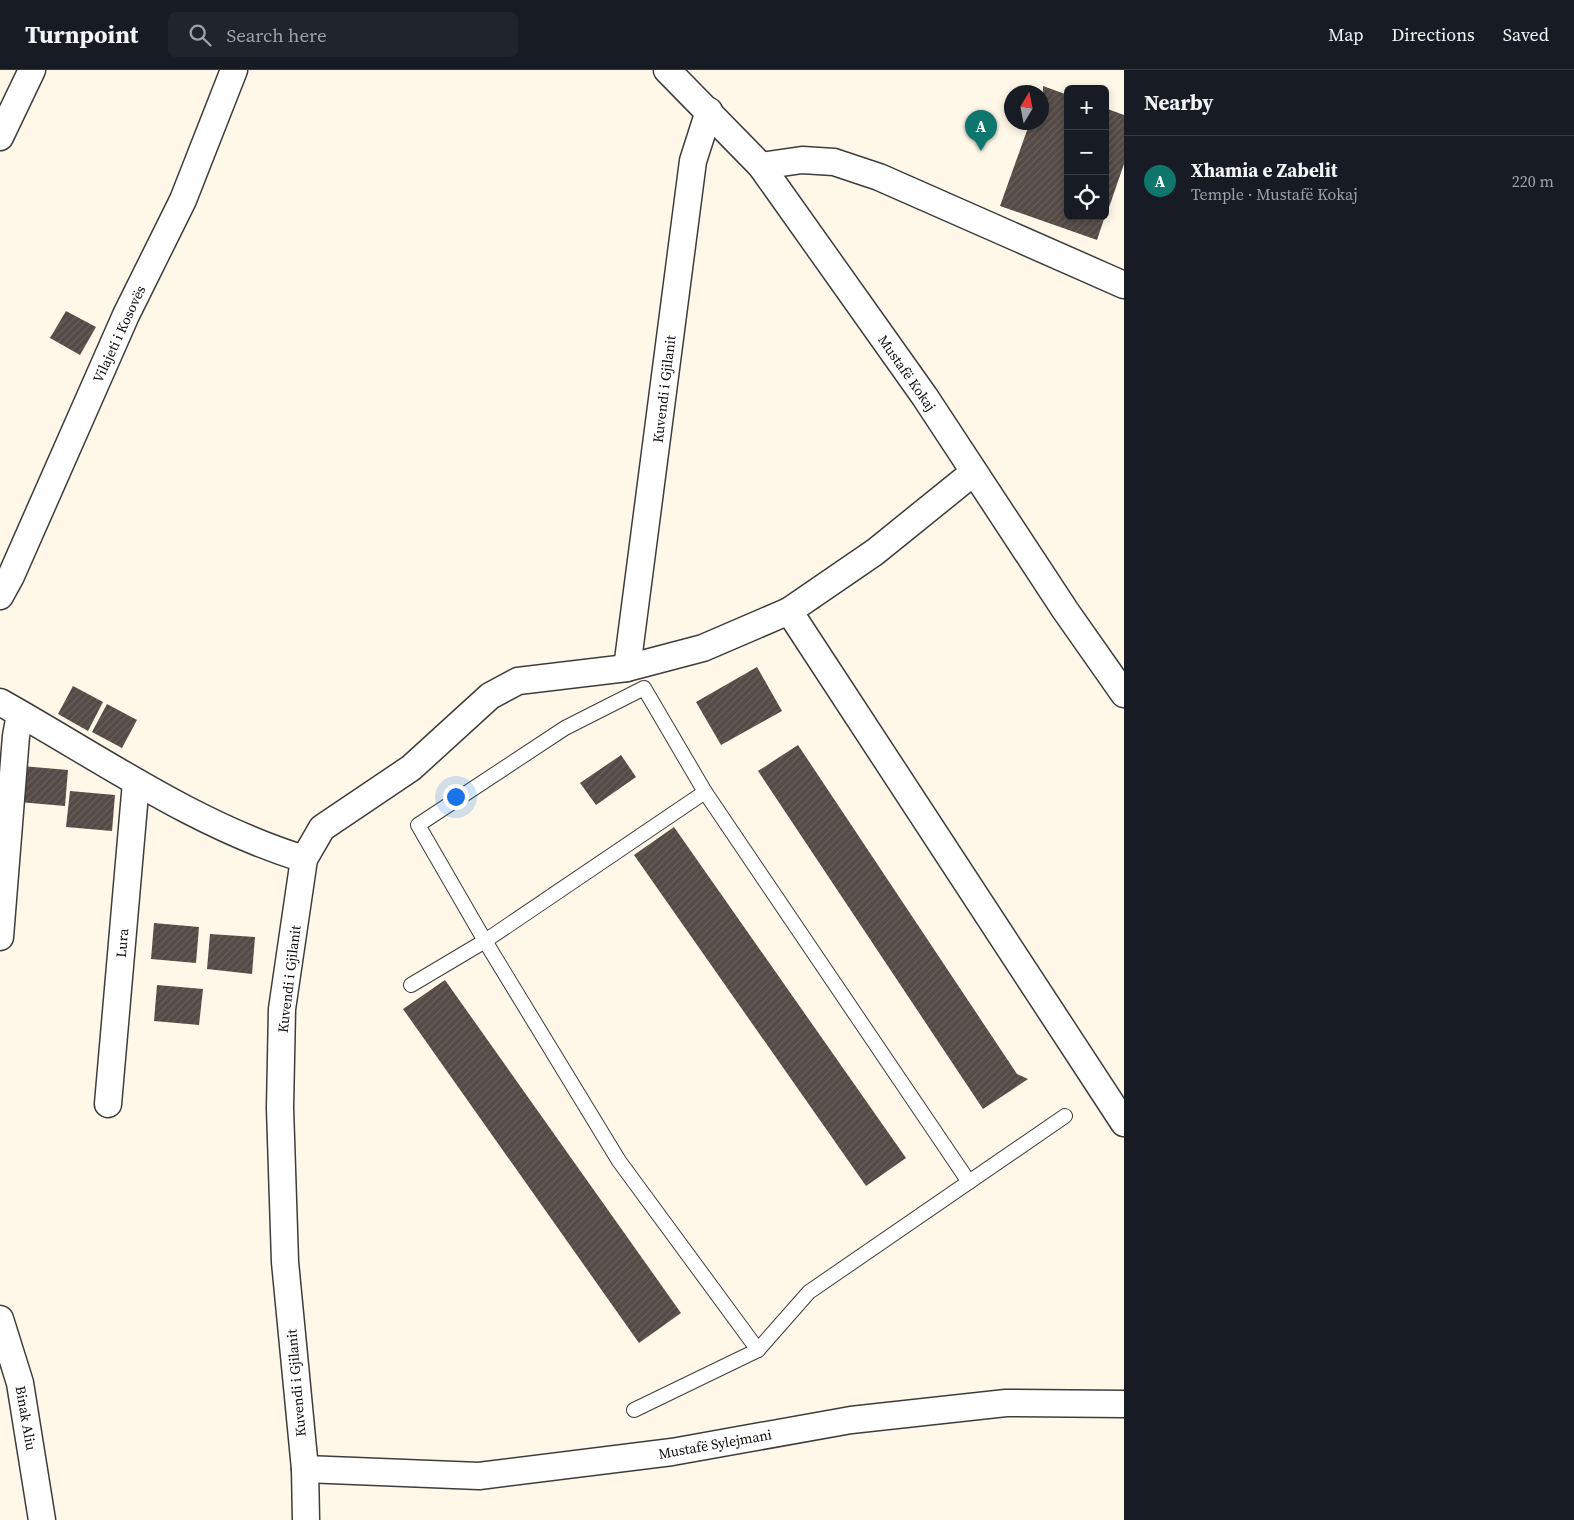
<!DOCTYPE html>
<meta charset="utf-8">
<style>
:root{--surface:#171b24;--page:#20242c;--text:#f1f3f6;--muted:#9ea1a6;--line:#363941;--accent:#0f766e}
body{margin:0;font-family:"Source Serif 4",serif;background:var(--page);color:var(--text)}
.controls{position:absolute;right:15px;top:15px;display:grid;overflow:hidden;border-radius:8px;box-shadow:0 2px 8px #0003}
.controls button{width:45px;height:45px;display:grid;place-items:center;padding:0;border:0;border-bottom:1px solid var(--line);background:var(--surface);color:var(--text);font:25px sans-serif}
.compass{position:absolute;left:1004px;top:15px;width:45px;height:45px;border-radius:50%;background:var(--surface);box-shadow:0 2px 8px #0003;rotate:10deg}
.you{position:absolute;left:455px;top:726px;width:18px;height:18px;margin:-12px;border:4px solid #fff;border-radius:50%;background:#1a73e8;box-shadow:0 0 0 8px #1a73e833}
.badge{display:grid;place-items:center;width:32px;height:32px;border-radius:50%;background:var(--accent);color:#fff;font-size:16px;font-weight:700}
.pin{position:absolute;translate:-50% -41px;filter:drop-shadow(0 1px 2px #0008)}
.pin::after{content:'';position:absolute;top:26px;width:18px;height:15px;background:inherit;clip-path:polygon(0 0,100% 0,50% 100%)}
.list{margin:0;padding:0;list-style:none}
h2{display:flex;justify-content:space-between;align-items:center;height:65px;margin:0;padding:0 20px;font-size:21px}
h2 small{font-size:16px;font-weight:400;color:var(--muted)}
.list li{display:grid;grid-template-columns:32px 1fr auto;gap:15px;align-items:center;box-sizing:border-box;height:90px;padding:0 20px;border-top:1px solid var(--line)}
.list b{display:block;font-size:19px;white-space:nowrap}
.list p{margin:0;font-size:16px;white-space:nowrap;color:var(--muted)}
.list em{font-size:16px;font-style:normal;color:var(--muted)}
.icon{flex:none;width:28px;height:28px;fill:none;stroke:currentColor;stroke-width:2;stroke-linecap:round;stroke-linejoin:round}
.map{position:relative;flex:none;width:1124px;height:1450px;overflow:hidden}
header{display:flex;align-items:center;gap:30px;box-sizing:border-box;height:70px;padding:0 25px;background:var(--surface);border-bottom:1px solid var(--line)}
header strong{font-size:24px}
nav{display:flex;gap:28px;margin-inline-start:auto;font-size:18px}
.search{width:350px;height:45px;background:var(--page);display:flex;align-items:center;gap:12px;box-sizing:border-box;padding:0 18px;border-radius:8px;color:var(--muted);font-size:19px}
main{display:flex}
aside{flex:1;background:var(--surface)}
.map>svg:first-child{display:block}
.building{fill:url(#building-hatch)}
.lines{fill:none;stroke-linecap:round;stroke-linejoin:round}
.service-casing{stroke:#3d3d3d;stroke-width:16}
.minor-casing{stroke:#3d3d3d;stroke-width:29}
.service{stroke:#fff;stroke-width:14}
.minor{stroke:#fff;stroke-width:26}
.labels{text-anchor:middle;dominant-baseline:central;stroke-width:5;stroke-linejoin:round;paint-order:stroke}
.street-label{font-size:14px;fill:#0a0a0a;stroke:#fff}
</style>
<header>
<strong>Turnpoint</strong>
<div class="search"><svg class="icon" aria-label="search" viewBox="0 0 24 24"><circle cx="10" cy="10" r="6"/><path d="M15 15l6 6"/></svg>Search here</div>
<nav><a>Map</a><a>Directions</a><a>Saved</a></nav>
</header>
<main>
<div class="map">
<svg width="1124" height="1450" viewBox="0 0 1124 1450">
<defs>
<pattern id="building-hatch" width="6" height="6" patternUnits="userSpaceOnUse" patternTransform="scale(1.25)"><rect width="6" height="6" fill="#544a46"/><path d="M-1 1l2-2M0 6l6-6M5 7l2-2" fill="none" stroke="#68605c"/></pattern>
</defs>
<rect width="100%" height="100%" fill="#fff8e8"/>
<g class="building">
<polygon points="1043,16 1068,25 1068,146 1105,146 1097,170 1000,136 1030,52 1042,52"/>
<polygon points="1105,38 1124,45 1124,94 1106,146"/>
<polygon points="66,241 96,257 80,285 50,268"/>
<polygon points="757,597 782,641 721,675 696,632"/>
<polygon points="73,616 103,632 88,661 58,644"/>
<polygon points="107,634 137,650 122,678 92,662"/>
<polygon points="798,675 1017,1004 1028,1009 983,1039 758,701"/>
<polygon points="621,685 636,707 596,735 580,713"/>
<polygon points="22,696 68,700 65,736 19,732"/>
<polygon points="70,721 115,725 112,761 66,757"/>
<polygon points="674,757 906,1088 866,1116 634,785"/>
<polygon points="154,853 199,857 196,893 151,889"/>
<polygon points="210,864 255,867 252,904 207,899"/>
<polygon points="445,910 681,1243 639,1273 403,939"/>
<polygon points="157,915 203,919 199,955 154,951"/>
</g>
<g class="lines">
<defs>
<g id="service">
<polyline points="411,915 485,871 418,755 565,658 644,618 705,722"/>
<polyline points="758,1280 619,1091 485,871 705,722 969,1112"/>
<polyline points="634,1340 758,1280 809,1222 1065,1046"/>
</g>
<g id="minor">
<polyline points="667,0 761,96 925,327 1065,540 1124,624"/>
<polyline points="0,67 32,0"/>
<polyline points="761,96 802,90 834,92 879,107 1124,215"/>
<polyline points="0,526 11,506 126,245 183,130 234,0"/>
<polyline points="789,541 1124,1053"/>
<polyline points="627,598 693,91 709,41"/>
<path d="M0,632C100,688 194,755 304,789"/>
<polyline points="0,867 16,666 20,644"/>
<polyline points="108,1034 136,712"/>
<polyline points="0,1249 20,1313 42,1450"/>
<polyline points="305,1399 479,1406 672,1382 851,1350 1006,1333 1124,1334"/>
<polyline points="306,1450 305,1399 285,1192 280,1038 282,939 304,789 322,758 411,698 490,626 518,611 627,598 703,578 789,541 875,482 974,402"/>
</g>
</defs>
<use href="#service" class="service-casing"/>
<use href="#minor" class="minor-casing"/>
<use href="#service" class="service"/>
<use href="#minor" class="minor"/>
</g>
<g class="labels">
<g class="street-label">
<text transform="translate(119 264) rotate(-65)">Vilajeti i Kosovës</text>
<text transform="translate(907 303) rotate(55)">Mustafë Kokaj</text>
<text transform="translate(664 319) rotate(-83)">Kuvendi i Gjilanit</text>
<text transform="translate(122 873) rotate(-85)">Lura</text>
<text transform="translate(289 909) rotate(-83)">Kuvendi i Gjilanit</text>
<text transform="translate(296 1313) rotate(-95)">Kuvendi i Gjilanit</text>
<text transform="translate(26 1348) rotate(80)">Binak Aliu</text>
<text transform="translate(715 1374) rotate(-10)">Mustafë Sylejmani</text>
</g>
</g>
</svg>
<div class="controls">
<button>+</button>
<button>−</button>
<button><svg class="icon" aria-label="locate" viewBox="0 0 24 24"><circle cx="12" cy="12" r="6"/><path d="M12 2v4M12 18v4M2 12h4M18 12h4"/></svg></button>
</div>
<svg class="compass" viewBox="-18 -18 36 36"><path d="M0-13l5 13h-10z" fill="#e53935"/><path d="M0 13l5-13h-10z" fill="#9ea1a6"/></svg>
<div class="you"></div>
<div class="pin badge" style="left:981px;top:81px">A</div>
</div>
<aside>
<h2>Nearby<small></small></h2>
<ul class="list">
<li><span class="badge">A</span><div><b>Xhamia e Zabelit</b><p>Temple · Mustafë Kokaj</p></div><em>220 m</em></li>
</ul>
</aside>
</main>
